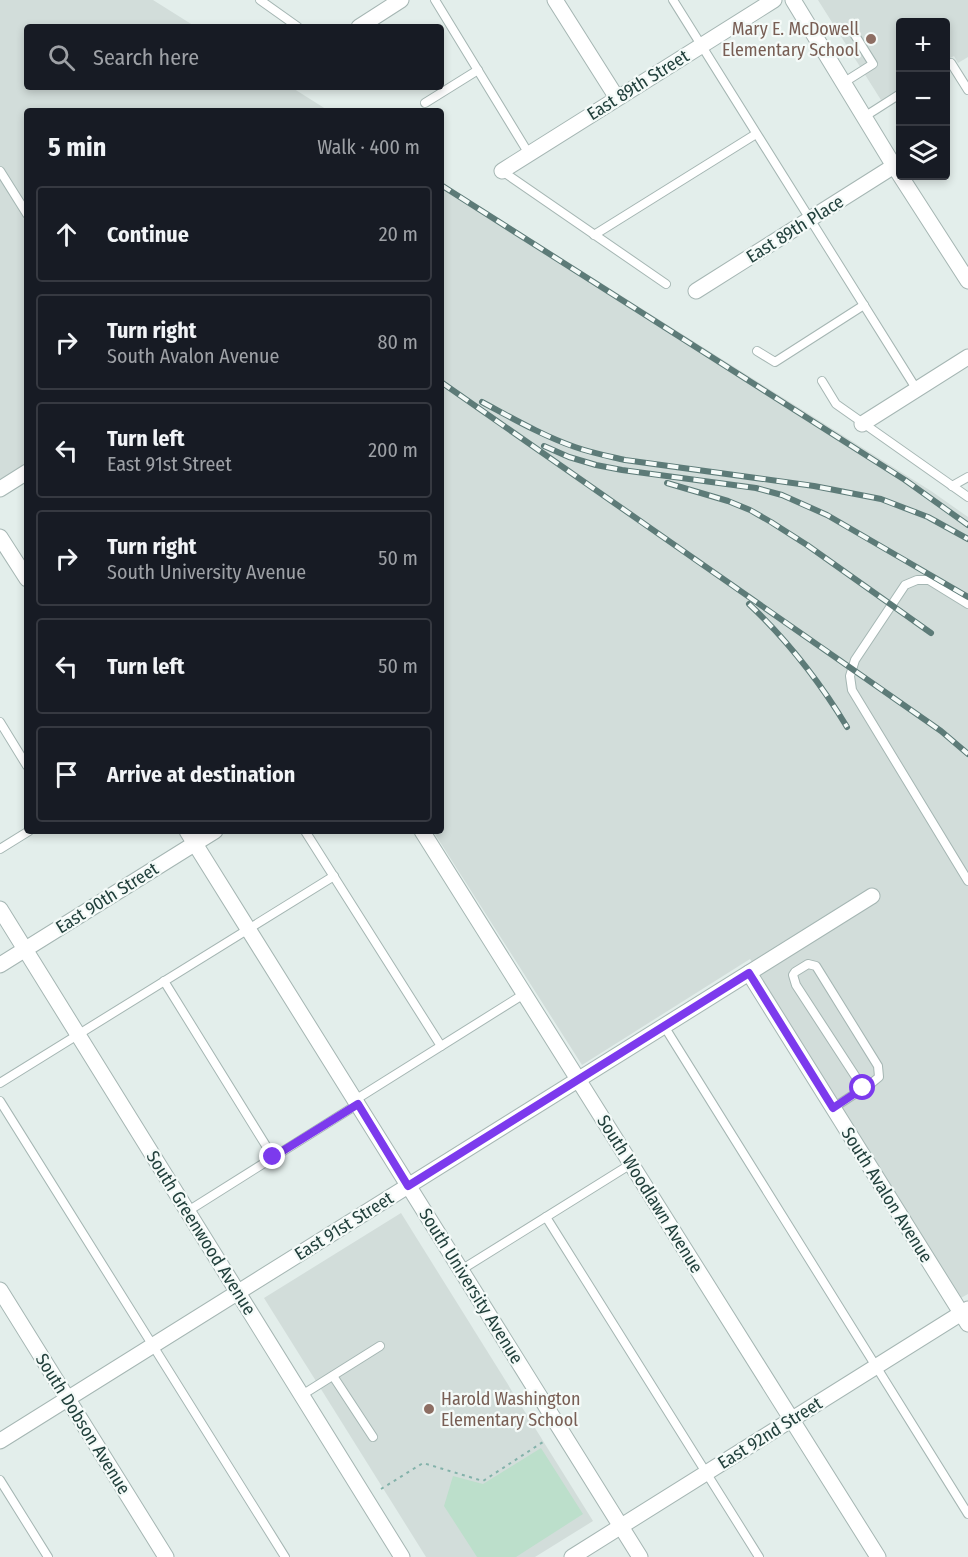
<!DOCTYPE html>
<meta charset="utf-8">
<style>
:root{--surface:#171b24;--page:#20242c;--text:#f1f3f6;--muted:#9ea1a6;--line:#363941}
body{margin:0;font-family:"Fira Sans Condensed",sans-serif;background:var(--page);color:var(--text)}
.controls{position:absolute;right:18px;top:18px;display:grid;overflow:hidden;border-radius:6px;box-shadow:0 3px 9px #0003}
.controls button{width:54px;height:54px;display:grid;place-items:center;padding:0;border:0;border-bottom:2px solid var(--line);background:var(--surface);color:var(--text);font:30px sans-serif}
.stop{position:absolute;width:18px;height:18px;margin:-14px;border:4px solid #7c3aed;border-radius:50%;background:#fff}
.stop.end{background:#7c3aed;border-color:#fff;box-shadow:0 2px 6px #0008}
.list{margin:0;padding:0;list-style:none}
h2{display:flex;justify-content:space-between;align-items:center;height:78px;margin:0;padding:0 24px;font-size:26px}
h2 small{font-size:20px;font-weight:400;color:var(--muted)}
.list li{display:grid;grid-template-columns:39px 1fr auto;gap:18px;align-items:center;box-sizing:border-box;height:96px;margin:0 12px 12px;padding:0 12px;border:2px solid var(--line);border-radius:6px}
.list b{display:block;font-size:22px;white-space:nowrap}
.list p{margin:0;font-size:20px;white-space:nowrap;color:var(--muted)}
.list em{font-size:20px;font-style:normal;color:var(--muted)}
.icon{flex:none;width:33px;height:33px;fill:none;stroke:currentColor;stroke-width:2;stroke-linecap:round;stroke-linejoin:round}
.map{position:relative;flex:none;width:968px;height:1557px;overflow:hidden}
.search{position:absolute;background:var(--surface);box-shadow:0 3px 9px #0003;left:24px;top:24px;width:420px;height:66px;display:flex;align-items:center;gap:15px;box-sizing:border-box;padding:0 21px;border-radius:6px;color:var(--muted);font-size:22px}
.panel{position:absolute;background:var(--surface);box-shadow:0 3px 9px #0003;left:24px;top:108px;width:420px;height:726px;border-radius:6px}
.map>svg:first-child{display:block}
.built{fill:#d2ddda}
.green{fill:#bcdfcb}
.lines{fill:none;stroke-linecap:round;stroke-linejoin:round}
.service-casing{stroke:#a5b6b3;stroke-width:10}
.minor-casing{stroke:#a5b6b3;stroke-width:17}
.path{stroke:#83b2aa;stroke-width:2;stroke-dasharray:3 4.5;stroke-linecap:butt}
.service{stroke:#fff;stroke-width:8}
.minor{stroke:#fff;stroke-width:15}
.rail-casing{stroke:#5d7b78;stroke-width:6}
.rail{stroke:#f4faf8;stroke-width:4;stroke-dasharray:11;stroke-linecap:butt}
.route{stroke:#7c3aed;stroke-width:8}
.education-dot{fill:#8d6e63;stroke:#f4faf8;stroke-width:2}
.labels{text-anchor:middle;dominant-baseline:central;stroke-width:4.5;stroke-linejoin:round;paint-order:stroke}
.education-label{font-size:18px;fill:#785e54;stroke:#f4faf8;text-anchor:end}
.street-label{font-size:18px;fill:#22403c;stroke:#f4faf8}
</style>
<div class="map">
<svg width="968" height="1557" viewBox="0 0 968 1557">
<rect width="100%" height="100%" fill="#e3eeeb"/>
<g class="built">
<polygon points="0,0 153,0 196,27 27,27 27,87 291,87 329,111 27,111 27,476 0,494"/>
<polygon points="818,0 968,0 968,57 958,63 954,56 946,60 946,22 900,22 900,88 881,100"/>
<polygon points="441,182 931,491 968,517 968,1294 959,1299 750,959 582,1065 433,831 441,831"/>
<polygon points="401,1213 593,1521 535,1557 426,1557 264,1298"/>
</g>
<polygon class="green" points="541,1448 583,1514 516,1557 477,1557 444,1506 453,1476 483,1484"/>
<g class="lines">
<defs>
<g id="service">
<polyline points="260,0 298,27"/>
<polyline points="435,0 529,154"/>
<polyline points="673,0 917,390"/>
<polyline points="946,66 951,63 968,90"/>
<polyline points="843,83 873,64 853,32"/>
<polyline points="425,103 478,70"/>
<polyline points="864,117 900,94"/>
<polyline points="0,171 27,214"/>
<polyline points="502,171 666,284"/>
<polyline points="594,235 756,134"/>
<polyline points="757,351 775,362 864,305"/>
<polyline points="822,381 836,404 968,497"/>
<polyline points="952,486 968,477"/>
<polyline points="968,604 929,580 917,580 905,585 855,660 850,676 852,690 968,881"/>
<polyline points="0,722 27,766"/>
<polyline points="305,831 441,1046"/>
<polyline points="0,849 29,831"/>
<polyline points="164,981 273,1157"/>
<polyline points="664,1026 968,1514"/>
<polyline points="0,1083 334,876"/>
<polyline points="355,1100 524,994"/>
<polyline points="0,1101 285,1557"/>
<polyline points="833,1108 873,1082 879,1077 878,1066 816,966 808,964 795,972 793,975 796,985 863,1088"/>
<polyline points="188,1211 358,1104"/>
<polyline points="546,1217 759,1557"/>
<polyline points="461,1270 631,1164"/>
<polyline points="333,1376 373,1437"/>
<polyline points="302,1395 380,1346"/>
<polyline points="0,1480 48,1557"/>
</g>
<g id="minor">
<polyline points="555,0 617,98"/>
<polyline points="793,0 894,166 968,281"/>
<polyline points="359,27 401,0"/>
<polyline points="502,171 774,0"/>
<polyline points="696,291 894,166"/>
<polyline points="862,424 968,357"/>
<polyline points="0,489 27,472"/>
<polyline points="0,537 27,579"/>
<polyline points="187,831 640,1557"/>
<polyline points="422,831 878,1557"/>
<polyline points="0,909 402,1557"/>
<polyline points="0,965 215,831"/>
<polyline points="749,973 968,1324"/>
<polyline points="0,1290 166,1557"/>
<polyline points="0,1441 872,896"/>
<polyline points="572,1557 968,1309"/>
</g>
</defs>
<use href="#service" class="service-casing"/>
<use href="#minor" class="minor-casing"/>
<polyline class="path" points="381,1489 423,1463 483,1481 546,1440"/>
<use href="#service" class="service"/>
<use href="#minor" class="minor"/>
<defs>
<g id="rail">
<polyline points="441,185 905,480 968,525"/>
<polyline points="441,382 941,731 968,754"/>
<path d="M482,402C512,418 543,436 575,447C592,453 608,456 625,460L814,486L881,499L928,517L968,539"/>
<polyline points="544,446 569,457 596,465 622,470 756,488 782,495 827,515 968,597"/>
<polyline points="667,483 728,501 750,510 771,522 807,545 931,633"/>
<path d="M749,604C787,640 820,682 847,727"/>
</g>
</defs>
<use href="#rail" class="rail-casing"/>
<use href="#rail" class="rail"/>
</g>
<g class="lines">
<polyline class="route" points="273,1157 358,1104 408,1186 749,973 833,1108 863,1088"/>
</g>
<g class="education-dot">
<circle cx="871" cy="39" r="6"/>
<circle cx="429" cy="1409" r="6"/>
</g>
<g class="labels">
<g class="education-label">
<text x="859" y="29">Mary E. McDowell<tspan x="859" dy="21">Elementary School</tspan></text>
<text x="441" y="1399" text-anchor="start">Harold Washington<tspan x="441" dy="21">Elementary School</tspan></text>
</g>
<g class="street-label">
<text transform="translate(638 85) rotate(-32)">East 89th Street</text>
<text transform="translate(795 229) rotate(-32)">East 89th Place</text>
<text transform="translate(107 898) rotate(-32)">East 90th Street</text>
<text transform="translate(650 1194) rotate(58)">South Woodlawn Avenue</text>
<text transform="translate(887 1195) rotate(58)">South Avalon Avenue</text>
<text transform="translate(344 1226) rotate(-32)">East 91st Street</text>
<text transform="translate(201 1233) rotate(58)">South Greenwood Avenue</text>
<text transform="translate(471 1286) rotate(58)">South University Avenue</text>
<text transform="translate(83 1424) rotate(58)">South Dobson Avenue</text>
<text transform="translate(770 1433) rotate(-32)">East 92nd Street</text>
</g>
</g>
</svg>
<div class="controls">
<button>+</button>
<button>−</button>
<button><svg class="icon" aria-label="layers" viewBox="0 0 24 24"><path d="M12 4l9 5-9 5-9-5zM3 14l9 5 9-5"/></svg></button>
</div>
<div class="stop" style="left:863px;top:1088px"></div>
<div class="stop end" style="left:273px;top:1157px"></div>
<div class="search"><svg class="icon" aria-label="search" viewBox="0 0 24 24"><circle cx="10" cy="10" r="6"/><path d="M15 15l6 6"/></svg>Search here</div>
<section class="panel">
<h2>5 min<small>Walk · 400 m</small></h2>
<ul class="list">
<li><svg class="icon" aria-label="ahead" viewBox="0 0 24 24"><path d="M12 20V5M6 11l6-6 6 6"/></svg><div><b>Continue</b></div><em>20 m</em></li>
<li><svg class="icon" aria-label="right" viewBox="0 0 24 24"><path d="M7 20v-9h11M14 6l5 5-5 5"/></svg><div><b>Turn right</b><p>South Avalon Avenue</p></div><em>80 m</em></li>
<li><svg class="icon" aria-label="left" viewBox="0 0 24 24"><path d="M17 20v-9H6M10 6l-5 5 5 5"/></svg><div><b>Turn left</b><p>East 91st Street</p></div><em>200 m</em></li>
<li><svg class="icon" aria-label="right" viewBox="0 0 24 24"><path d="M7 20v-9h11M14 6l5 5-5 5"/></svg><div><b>Turn right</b><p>South University Avenue</p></div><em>50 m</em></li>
<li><svg class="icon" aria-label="left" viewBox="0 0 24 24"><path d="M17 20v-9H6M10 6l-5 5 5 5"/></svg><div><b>Turn left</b></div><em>50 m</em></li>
<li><svg class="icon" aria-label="arrive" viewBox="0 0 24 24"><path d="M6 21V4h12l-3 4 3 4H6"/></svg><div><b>Arrive at destination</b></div></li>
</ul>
</section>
</div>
